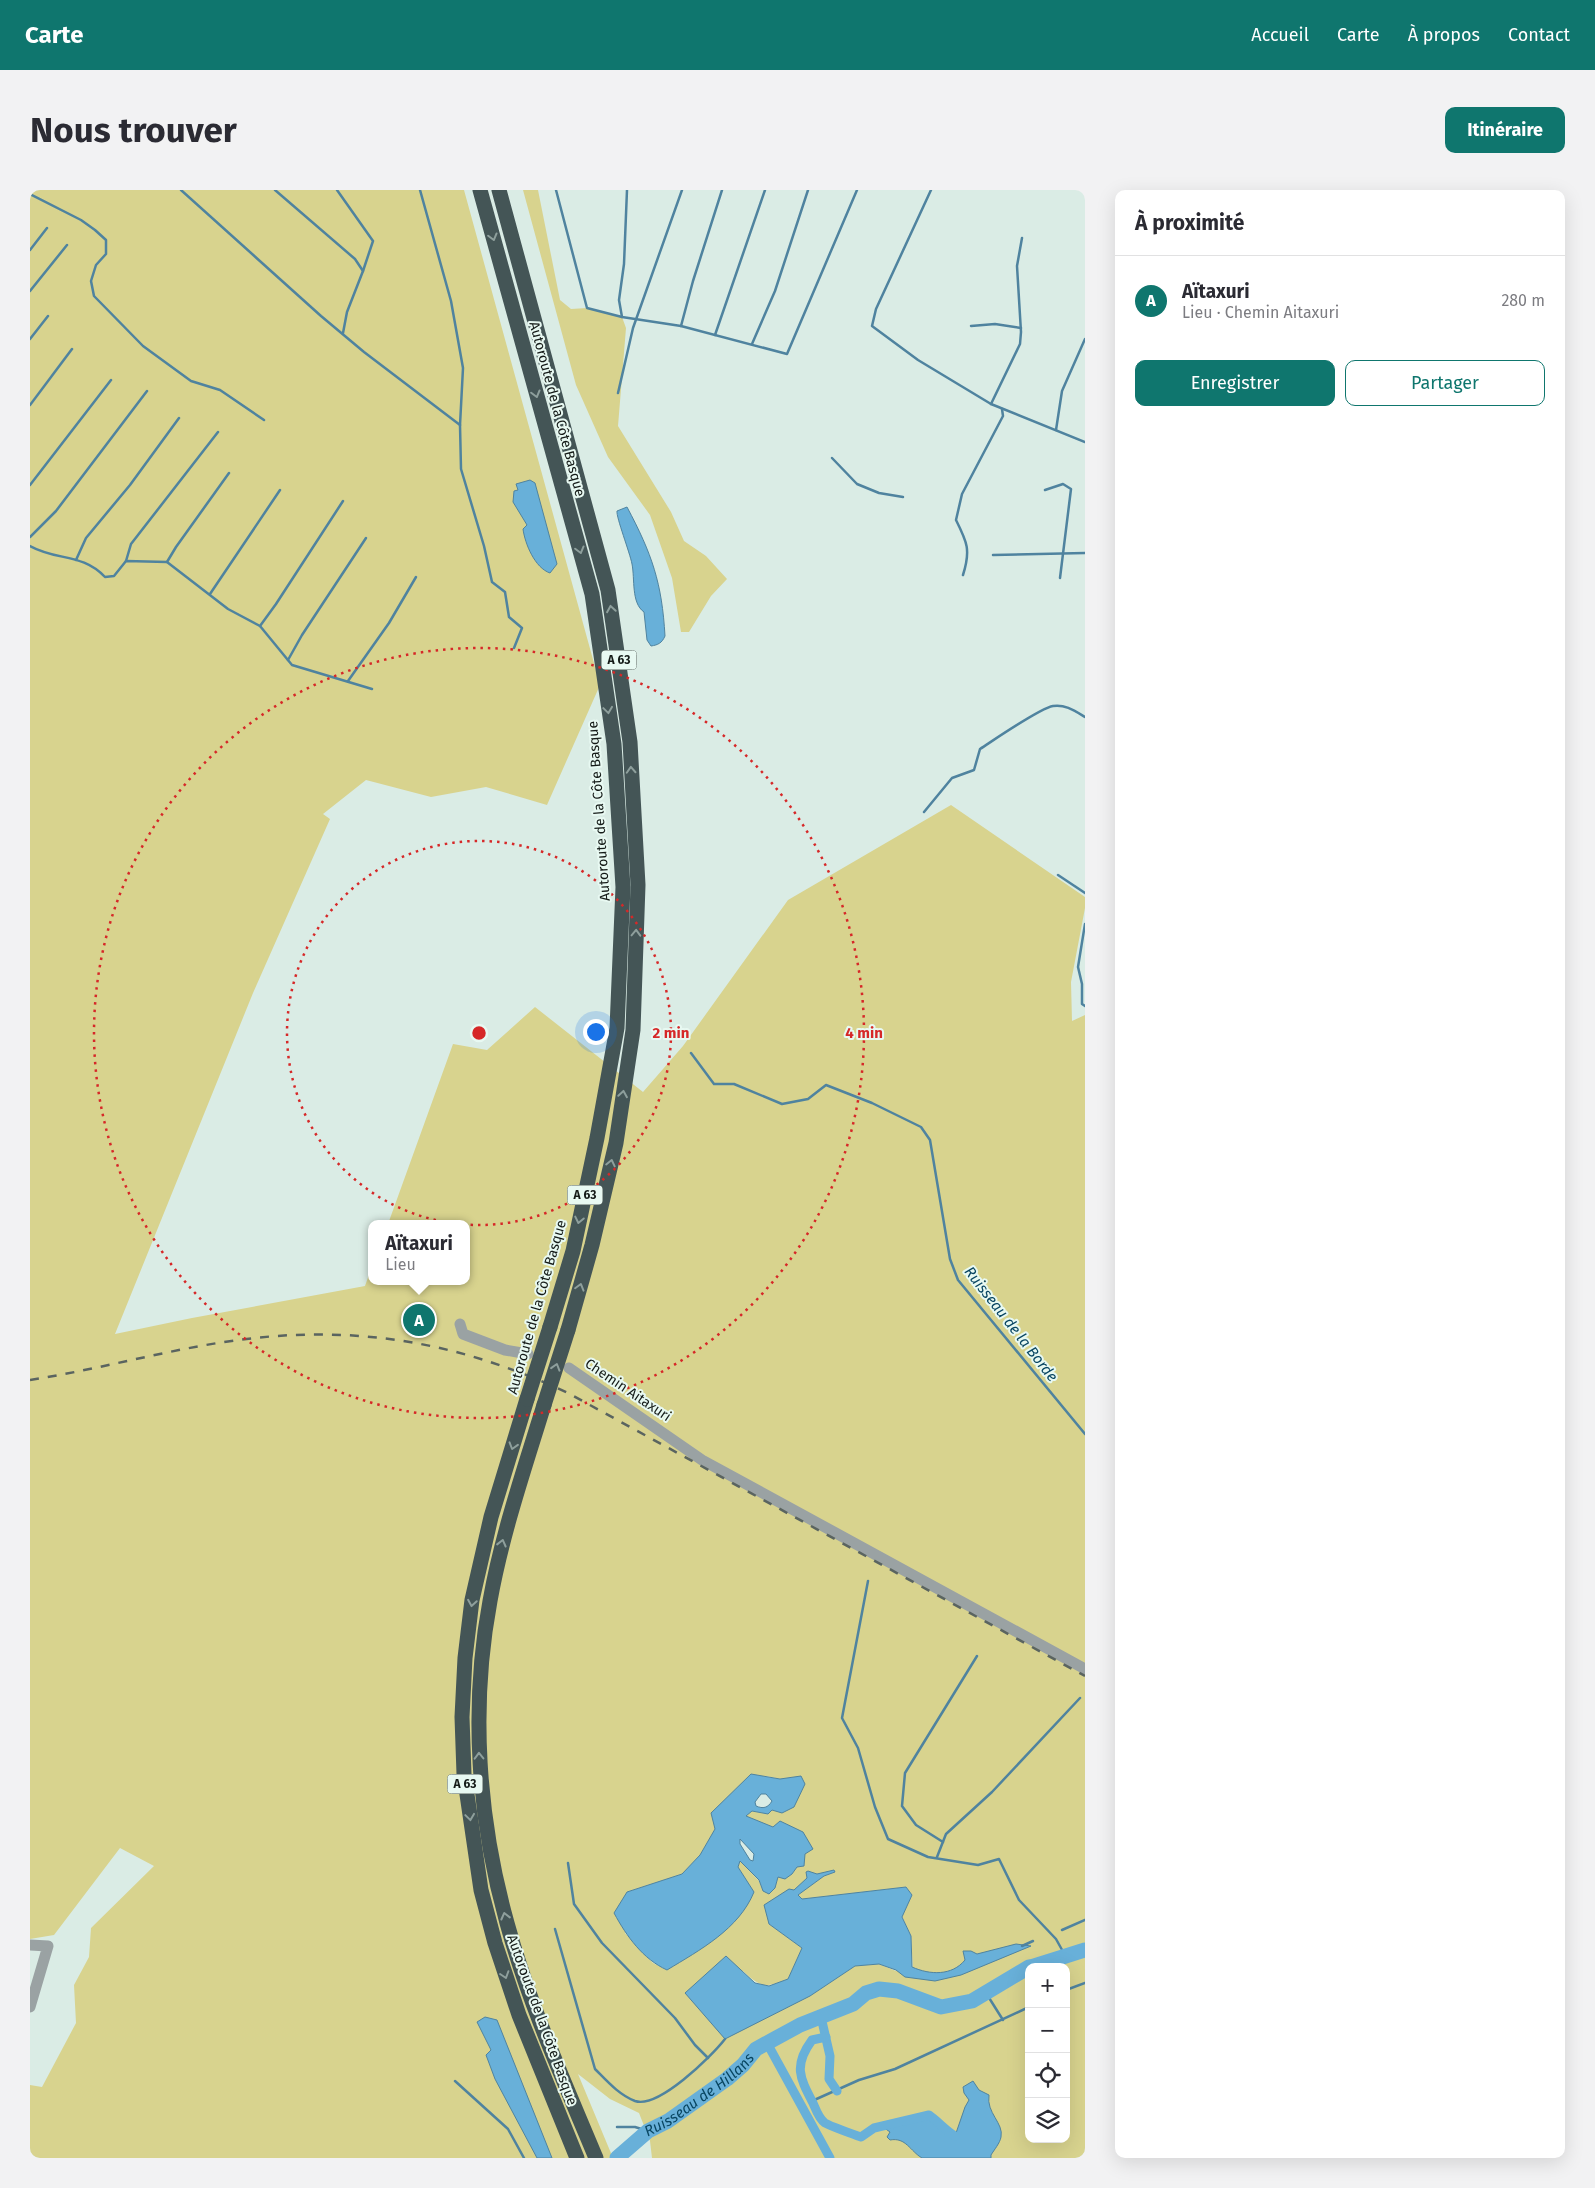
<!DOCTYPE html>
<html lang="fr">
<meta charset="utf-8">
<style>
:root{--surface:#fff;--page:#f2f2f3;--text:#2b2b33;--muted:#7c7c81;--line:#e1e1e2;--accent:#0f766e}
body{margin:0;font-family:"Fira Sans",sans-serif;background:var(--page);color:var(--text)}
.controls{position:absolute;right:15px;bottom:15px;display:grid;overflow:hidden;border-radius:10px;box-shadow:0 5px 20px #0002}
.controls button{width:45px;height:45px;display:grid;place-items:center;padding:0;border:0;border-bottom:1px solid var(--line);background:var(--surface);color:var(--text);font:25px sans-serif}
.you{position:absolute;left:565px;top:841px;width:18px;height:18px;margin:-12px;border:4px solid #fff;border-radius:50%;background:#1a73e8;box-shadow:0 0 0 8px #1a73e833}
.badge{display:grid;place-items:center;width:32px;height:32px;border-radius:50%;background:var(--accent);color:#fff;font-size:16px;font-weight:700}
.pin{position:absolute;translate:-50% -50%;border:2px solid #fff;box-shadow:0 1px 5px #0006}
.popup{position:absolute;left:338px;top:1030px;width:102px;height:65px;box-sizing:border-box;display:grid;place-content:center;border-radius:10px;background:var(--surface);filter:drop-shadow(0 1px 4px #0005);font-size:16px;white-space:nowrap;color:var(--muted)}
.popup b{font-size:19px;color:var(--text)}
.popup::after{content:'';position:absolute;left:50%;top:100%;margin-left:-10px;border:10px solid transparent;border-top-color:var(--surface)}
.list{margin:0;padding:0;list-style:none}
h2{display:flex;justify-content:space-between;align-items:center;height:65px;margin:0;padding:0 20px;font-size:21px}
h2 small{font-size:16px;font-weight:400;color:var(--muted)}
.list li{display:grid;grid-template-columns:32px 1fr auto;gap:15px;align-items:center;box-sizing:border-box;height:90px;padding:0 20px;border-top:1px solid var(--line)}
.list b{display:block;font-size:19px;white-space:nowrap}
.list p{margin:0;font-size:16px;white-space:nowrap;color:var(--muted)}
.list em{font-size:16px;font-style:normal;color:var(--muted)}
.actions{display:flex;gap:10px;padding:15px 20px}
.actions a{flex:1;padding:11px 0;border:1px solid var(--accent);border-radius:10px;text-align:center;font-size:18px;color:var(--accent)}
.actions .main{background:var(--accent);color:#fff}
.icon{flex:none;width:28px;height:28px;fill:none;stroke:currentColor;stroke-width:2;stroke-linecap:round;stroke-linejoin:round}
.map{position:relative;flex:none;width:1055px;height:1968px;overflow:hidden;border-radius:10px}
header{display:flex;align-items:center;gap:30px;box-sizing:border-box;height:70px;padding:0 25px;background:var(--accent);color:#fff}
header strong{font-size:24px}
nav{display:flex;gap:28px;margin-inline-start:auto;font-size:18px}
.intro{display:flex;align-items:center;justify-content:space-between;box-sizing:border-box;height:120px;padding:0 30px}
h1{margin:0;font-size:35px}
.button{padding:12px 22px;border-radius:10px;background:var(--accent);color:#fff;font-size:18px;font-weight:700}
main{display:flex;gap:30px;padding:0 30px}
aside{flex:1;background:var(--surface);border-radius:10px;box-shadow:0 5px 20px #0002}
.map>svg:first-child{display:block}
.green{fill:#d8d38e;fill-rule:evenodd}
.water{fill:#68b0d9;stroke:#4f839f;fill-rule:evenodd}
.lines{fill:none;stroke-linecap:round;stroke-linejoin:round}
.stream{stroke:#4f839f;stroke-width:2.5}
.canal{stroke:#68b0d9;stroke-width:9}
.river{stroke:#68b0d9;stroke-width:15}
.minor{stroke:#9aa2a3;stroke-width:11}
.highway{stroke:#445556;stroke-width:15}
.rail{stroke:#5a6460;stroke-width:2.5;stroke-dasharray:9 9;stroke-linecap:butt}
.highway-bridge{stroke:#445556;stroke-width:15}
.oneway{stroke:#8e9f9c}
.ring{fill:none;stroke:#d62828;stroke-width:2.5;stroke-dasharray:2.5 5}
.labels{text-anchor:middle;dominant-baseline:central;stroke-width:4;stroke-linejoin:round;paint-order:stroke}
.shield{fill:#e8f9f2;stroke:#545d59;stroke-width:1}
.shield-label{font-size:12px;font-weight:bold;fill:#141a17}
.street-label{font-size:14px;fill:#141a17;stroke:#e8f9f2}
.water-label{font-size:15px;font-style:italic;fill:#094662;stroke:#e8f9f2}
.centre{fill:#d62828;stroke:#e8f9f2;stroke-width:2.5}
.ring-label{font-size:15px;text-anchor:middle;font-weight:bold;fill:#d62828;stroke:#e8f9f2;stroke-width:4;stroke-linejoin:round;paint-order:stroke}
</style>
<header>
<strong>Carte</strong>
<nav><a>Accueil</a><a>Carte</a><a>À propos</a><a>Contact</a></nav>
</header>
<div class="intro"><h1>Nous trouver</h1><a class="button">Itinéraire</a></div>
<main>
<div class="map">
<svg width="1055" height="1968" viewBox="0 0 1055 1968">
<rect width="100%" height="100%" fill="#daece5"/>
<g class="green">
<path d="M0,0H434L570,495L517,615L456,597L401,607L336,590L293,624L300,629L223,803L85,1144L162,1128L335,1096L341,1079L342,1091H436V1034H358L423,854L457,860L505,817L613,902L653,856L758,710L921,615L1055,707V718L1041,792L1042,831L1055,825V1968H622L620,1951L609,1923L580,1909L548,1884L583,1968H0V1895L12,1897L46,1833L44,1795L59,1767L61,1738L124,1676L90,1658L24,1745L0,1749ZM736,1586L750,1589L738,1624L722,1621L715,1626L743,1637L767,1676L762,1684L748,1687L745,1698L733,1701L729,1691L710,1671L708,1677L724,1702L637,1780L623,1773L595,1743L597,1702L652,1684L670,1665L685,1639ZM804,1680L805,1682L794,1686L768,1705L772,1709L876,1697L882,1705L872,1726L881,1746L883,1780L866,1781L849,1774L825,1776L780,1806L655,1803L713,1781C731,1798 735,1798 758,1789L772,1758L739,1734C761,1705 766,1689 804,1680ZM999,1777H1036V1949H999Z"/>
<polygon points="493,0 508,0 530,110 541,119 557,118 592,127 596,138 588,236 641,322 654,351 676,366 697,389 681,406 659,442 651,442 642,388 620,325 578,267 546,195"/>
</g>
<g class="water">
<path d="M500,290L505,293L527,374L520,383C505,378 495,354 493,339L497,335L483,312L484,301L488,300L486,294Z"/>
<path d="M597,317C622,364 632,393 635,446C632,453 628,455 621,456L617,450L614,422C601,413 605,389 602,374C600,363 586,327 587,321Z"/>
<path d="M721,1584L750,1589L771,1586L775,1594L764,1617L752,1623L742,1620L738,1624L722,1621L716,1626L743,1637L750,1631L773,1642L783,1659L775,1664L774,1676L767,1677L762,1684L755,1689L748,1687L745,1698L739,1704L733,1701L729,1690L710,1671L708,1677L724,1702C709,1739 670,1760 637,1780C613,1769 597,1747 584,1723L597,1702L652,1684L670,1665L685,1639L681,1623ZM731,1604H736L742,1611C738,1618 733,1619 726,1616L725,1612ZM710,1649L724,1664L723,1671L720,1670L710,1654Z"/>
<path d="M804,1680L805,1682L794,1686L768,1705L772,1709L876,1697L882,1705L872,1727L881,1746L882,1777C900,1785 922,1786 935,1770L933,1761H941L947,1764L986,1754L1001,1756L931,1785L905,1791L875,1787L866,1780L849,1774L825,1776L780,1806L695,1849L655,1803L696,1766L725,1793L739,1796L758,1789L772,1758L739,1734L734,1715L759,1699L764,1700L777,1688L776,1682L778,1681L787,1684Z"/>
<polygon points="455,1827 467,1830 522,1968 507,1968 465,1889 456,1865 461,1860 447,1832"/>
<path d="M943,1891L949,1900L959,1905C956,1923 974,1933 971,1947C970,1953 964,1960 961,1965V1968H892C880,1961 876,1947 860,1950L857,1947L860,1942L853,1937L886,1927L899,1925C909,1932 914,1940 925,1946L935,1917L939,1910L934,1903L933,1897Z"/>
</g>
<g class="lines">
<g class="stream">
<polyline points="151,0 291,126 334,162 430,235"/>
<polyline points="245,0 325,69 333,81 317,122 313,143"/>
<polyline points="307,0 343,51 333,81"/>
<polyline points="390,0 421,111 433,178 430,235 431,279 454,356 462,392 475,402 479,427 492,438 484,458"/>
<polyline points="526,0 557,118 592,127 651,136 757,164 827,0"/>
<polyline points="901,0 846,119 842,136 888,170 961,214 1055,252"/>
<polyline points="0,4 51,30 65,40 76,50 76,64 66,75 61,91 64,106 113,156 161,191 190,200 234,230"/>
<polyline points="0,60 17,38"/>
<polyline points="0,101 37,55"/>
<polyline points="592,127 589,110 594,74 597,0"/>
<polyline points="651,136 663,91 692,0"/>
<polyline points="941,136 965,134 991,138"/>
<polyline points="685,145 735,0"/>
<polyline points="0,149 18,126"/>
<polyline points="722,154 745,101 778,0"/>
<polyline points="588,203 603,138 652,0"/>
<polyline points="961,214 990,154 991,142 987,76 992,48"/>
<polyline points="0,215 42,159"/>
<polyline points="1026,240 1032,201 1055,149"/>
<polyline points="802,268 827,294 849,303 873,307"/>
<polyline points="0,295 81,190"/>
<polyline points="1015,300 1033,294 1041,299 1030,388"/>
<polyline points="0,347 26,321 117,201"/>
<path d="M0,356C27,371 52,363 75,387L84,386L96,371L137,372L198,419L230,436L262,475L342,499"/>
<polyline points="963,365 1055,363"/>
<polyline points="46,370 56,348 100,295 149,228"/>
<polyline points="96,371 101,354 188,242"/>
<polyline points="137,372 146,357 199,283"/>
<path d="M933,385C941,360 937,352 926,330L932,304L973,226L972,219"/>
<polyline points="180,404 250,300"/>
<polyline points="230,436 246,414 313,311"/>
<polyline points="258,470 272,445 336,348"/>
<polyline points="318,491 359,433 386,387"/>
<path d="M894,622L922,588L944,580L950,559C964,550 1010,518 1023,516C1035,514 1045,521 1055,527"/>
<polyline points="1028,685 1055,703"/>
<polyline points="1055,734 1048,777 1052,794 1052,814 1055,816"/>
<polyline points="661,863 684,894 704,894 752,914 778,909 796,895 842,913 891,937 900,950 920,1069 928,1090 1055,1244"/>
<polyline points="838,1391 812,1528 828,1558 845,1617 858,1649 898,1667 948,1675 969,1669 989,1710 1026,1749 1036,1767"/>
<polyline points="913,1652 886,1635 872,1616 875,1583 947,1466"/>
<polyline points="907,1667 916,1644 962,1602 1050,1508"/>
<polyline points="538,1673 544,1714 572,1753 645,1828 665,1855 678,1868"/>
<path d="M525,1739L565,1879C577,1891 589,1905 605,1911C628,1919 681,1867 695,1849"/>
<polyline points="1032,1740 1055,1730"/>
<polyline points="992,1756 1003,1751"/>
<polyline points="1036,1800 1055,1793"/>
<polyline points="956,1803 973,1830"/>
<polyline points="425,1891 478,1939 494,1968"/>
<polyline points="782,1911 829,1890 865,1879 999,1817"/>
<polyline points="587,1937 605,1937 618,1941"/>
</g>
<g class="canal">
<polyline points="791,1827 800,1866 799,1889 807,1901"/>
<path d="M796,1847L782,1850C763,1876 770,1888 783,1913C786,1920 789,1929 795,1933C800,1936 825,1945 831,1947L844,1938L899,1925C909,1932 915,1940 925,1946"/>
<polyline points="737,1853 800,1968"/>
</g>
<g class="river">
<polyline points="1001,1777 1055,1760"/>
<path id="s1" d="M587,1968L618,1941L638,1931L697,1889L713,1875L726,1859L770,1835L823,1814L836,1803L849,1799L868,1801L911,1817L942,1811L999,1777"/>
</g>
<g class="minor">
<polyline points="430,1134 433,1144 475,1160 498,1164"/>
<polyline points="539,1178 672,1270 1055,1479"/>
<polyline points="0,1755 18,1756 0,1817"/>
</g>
<g class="highway">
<polyline points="450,0 562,404 584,554 593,697 587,838 567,948 543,1061 520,1137"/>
<polyline points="469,0 578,400 600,552 608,695 603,840 586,953 562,1055 538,1140"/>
<polyline points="497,1209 461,1327 442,1410 435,1468 432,1527 434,1584 451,1700 465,1753 489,1825 547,1968"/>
<path d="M514,1215C494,1280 472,1344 460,1411C440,1518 448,1629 477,1733C499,1814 534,1891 566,1968"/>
</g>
<path class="rail" d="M0,1190C65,1180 129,1162 194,1152C318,1133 425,1150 538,1203L1055,1486"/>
<g class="highway-bridge">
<polyline points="497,1209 520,1137"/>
<polyline points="514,1215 538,1140"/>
</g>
</g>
<defs><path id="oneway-chevron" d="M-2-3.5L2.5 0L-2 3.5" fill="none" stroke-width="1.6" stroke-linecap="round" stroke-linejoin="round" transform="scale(1.25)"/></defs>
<g class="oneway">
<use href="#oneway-chevron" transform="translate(463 47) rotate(75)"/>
<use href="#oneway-chevron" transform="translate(506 204) rotate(75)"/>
<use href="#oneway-chevron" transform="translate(550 360) rotate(75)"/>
<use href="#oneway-chevron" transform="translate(581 419) rotate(-99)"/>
<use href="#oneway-chevron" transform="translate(578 520) rotate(82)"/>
<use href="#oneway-chevron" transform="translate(601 580) rotate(-93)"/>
<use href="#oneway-chevron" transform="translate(606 743) rotate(-88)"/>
<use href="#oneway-chevron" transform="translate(593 904) rotate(-81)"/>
<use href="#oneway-chevron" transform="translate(581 973) rotate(-77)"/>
<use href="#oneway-chevron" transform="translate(549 1030) rotate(102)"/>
<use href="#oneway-chevron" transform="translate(550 1097) rotate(-74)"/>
<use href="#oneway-chevron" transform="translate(526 1177) rotate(-73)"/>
<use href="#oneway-chevron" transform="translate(483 1256) rotate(107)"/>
<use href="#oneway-chevron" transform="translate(472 1353) rotate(-76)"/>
<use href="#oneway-chevron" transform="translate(442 1413) rotate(99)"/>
<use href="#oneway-chevron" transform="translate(449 1566) rotate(-91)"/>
<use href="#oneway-chevron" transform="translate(440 1627) rotate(82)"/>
<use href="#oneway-chevron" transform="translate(475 1726) rotate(-104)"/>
<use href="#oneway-chevron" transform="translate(475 1785) rotate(72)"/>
</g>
<g class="ring">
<circle cx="449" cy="843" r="192"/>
<circle cx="449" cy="843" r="385"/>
</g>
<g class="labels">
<g class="shield">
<rect x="571.5" y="460.5" width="35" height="19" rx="4"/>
<rect x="537.5" y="995.5" width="35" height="19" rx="4"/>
<rect x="417.5" y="1584.5" width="35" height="19" rx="4"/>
</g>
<g class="shield-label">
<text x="589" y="470">A 63</text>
<text x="555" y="1005">A 63</text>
<text x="435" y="1594">A 63</text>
</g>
<g class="street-label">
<text transform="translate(527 219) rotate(75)">Autoroute de la Côte Basque</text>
<text transform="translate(569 621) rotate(-94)">Autoroute de la Côte Basque</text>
<text transform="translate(507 1117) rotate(-74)">Autoroute de la Côte Basque</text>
<text transform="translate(598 1200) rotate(34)">Chemin Aitaxuri</text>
<text transform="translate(512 1830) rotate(70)">Autoroute de la Côte Basque</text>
</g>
<g class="water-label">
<text transform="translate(981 1134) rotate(52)">Ruisseau de la Borde</text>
<text stroke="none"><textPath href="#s1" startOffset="104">Ruisseau de Hillans</textPath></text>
</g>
</g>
<circle cx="449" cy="843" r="8" class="centre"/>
<g class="ring-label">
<text x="641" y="848">2 min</text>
<text x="834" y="848">4 min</text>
</g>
</svg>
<div class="controls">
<button>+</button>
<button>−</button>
<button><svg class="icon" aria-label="locate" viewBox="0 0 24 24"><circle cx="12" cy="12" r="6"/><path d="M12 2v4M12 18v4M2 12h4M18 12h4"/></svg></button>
<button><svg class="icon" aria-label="layers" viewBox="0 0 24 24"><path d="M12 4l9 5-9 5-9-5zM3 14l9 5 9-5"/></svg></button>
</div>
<div class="you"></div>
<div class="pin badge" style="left:389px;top:1130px">A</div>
<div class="popup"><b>Aïtaxuri</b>Lieu</div>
</div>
<aside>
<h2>À proximité<small></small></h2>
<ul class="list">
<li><span class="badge">A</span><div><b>Aïtaxuri</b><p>Lieu · Chemin Aitaxuri</p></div><em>280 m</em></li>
</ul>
<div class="actions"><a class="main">Enregistrer</a><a>Partager</a></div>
</aside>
</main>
